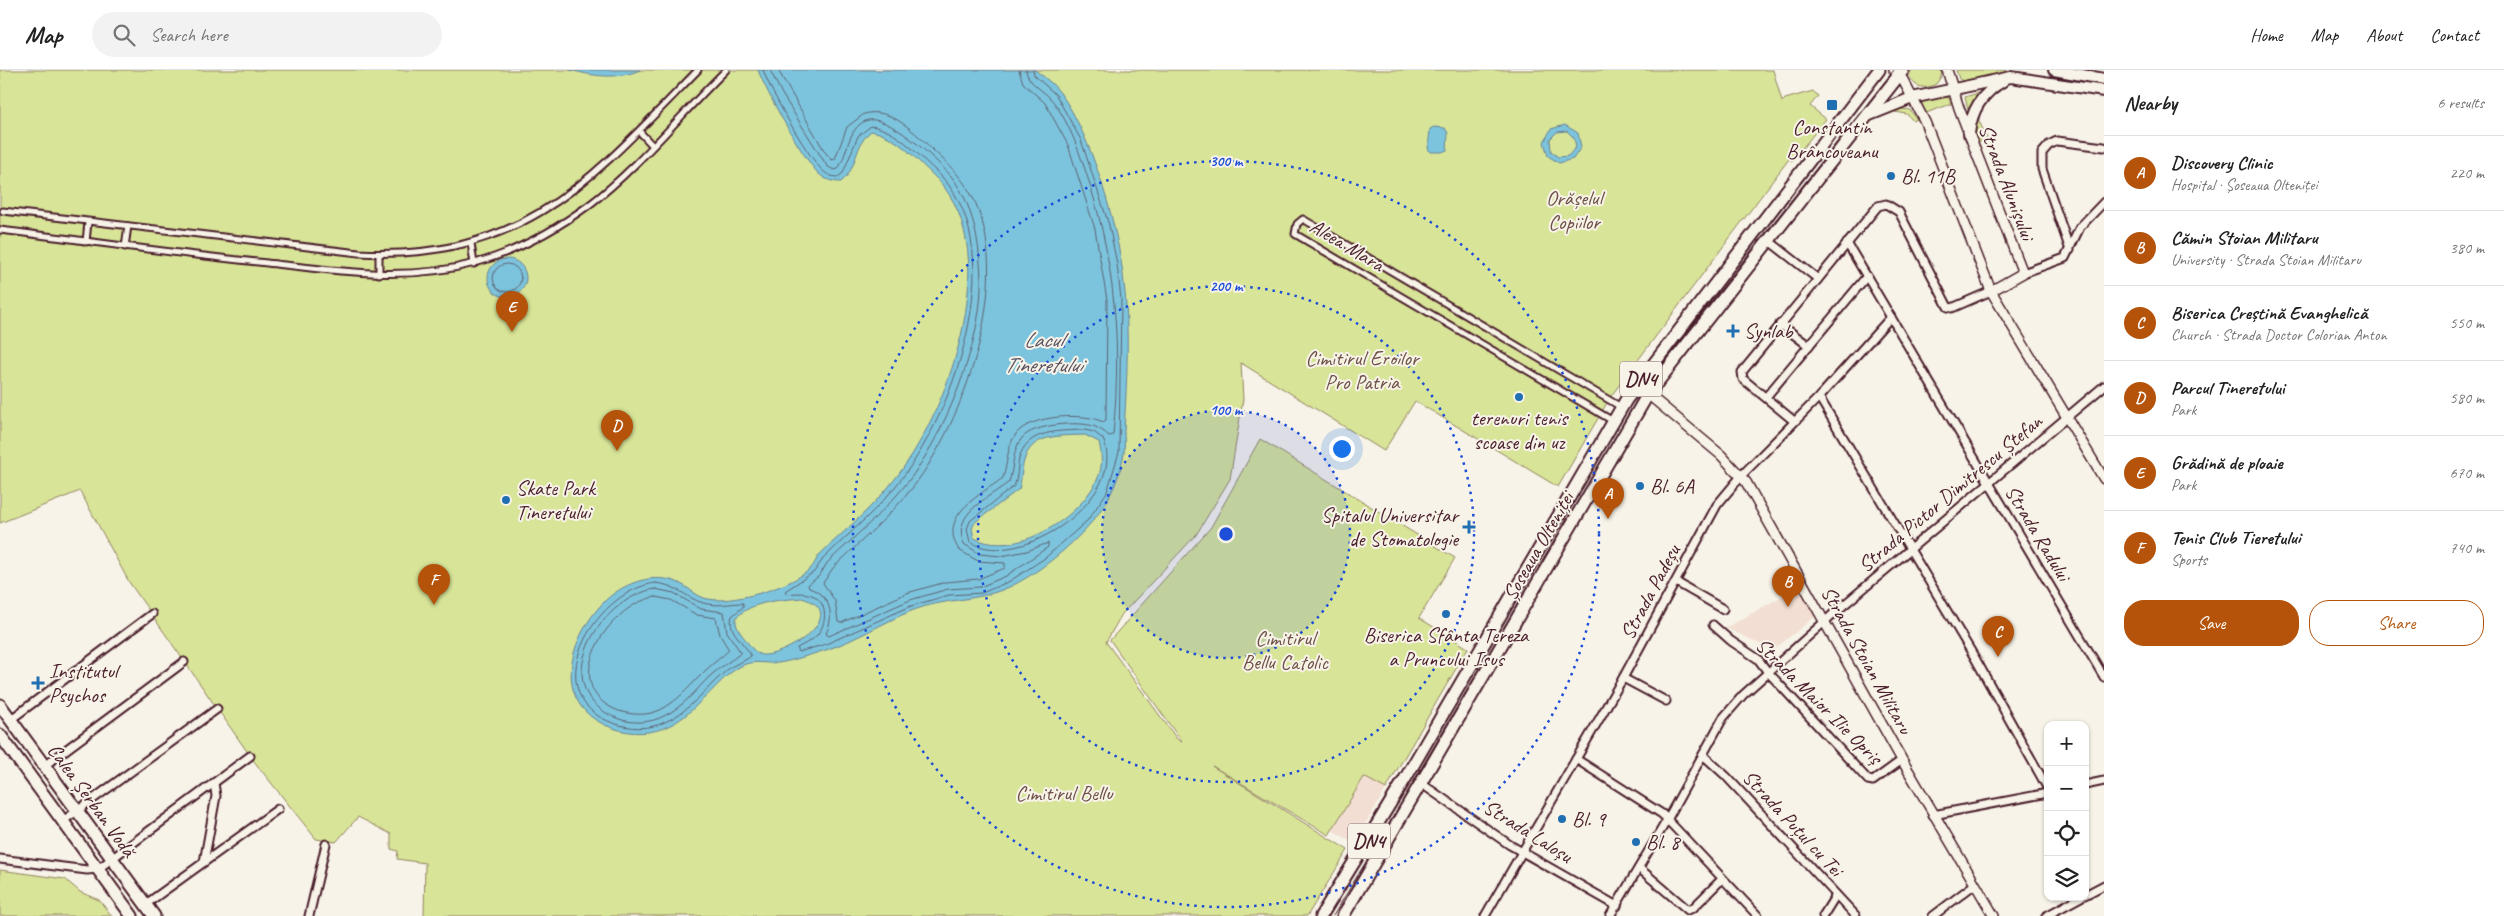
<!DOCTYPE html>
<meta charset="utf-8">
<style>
:root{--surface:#fff;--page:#f2f2f2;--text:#222;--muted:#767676;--line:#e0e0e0;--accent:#b45309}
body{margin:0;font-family:Caveat,sans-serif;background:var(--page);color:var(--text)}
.controls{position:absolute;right:15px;bottom:15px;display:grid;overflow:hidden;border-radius:10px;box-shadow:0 1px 4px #0004}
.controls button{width:45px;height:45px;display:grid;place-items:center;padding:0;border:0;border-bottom:1px solid var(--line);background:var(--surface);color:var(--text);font:25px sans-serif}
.you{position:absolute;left:1341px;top:378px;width:18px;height:18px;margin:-12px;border:4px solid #fff;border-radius:50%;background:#1a73e8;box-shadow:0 0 0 8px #1a73e833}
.badge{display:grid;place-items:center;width:32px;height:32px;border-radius:50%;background:var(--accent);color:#fff;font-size:16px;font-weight:700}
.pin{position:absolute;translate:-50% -41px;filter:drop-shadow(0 1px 2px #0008)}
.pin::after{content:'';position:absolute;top:26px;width:18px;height:15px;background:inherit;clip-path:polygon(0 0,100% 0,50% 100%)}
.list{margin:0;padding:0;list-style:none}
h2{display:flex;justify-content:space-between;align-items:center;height:65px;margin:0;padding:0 20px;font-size:21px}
h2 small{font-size:16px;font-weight:400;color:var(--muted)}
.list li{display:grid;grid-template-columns:32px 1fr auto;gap:15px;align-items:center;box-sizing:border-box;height:75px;padding:0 20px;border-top:1px solid var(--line)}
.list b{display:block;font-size:19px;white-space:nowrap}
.list p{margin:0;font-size:16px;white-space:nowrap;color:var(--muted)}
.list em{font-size:16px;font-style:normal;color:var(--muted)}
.actions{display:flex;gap:10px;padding:15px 20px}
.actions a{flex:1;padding:11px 0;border:1px solid var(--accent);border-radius:20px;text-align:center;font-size:18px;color:var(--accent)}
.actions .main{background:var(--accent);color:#fff}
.icon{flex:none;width:28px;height:28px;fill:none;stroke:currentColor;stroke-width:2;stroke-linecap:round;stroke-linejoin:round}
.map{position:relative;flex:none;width:2104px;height:846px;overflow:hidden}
header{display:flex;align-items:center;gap:30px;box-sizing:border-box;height:70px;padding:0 25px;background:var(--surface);border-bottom:1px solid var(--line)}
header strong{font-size:24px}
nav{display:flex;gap:28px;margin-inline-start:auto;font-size:18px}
.search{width:350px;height:45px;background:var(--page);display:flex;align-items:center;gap:12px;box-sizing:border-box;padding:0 18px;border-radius:28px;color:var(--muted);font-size:19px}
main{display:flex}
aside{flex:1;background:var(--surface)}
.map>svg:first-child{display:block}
.built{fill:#f2ded2}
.green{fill:#d8e497;stroke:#918261}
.water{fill:#7cc4dd;stroke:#688296;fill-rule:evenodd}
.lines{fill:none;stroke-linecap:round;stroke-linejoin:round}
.shore{stroke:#5e6172;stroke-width:1}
.pedestrian-casing{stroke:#4a1f2b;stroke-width:9}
.minor-casing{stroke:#4a1f2b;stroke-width:11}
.tertiary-casing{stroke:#4a1f2b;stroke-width:12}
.secondary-casing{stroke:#4a1f2b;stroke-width:14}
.primary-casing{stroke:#4a1f2b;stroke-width:15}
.pedestrian{stroke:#f7f3e8;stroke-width:5}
.minor{stroke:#f7f3e8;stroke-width:7}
.tertiary{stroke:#f7f3e8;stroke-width:9}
.secondary{stroke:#f7f3e8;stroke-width:10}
.primary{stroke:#f7f3e8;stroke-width:11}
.tram{stroke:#4a1f2b;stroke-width:1}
.ring{fill:none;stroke:#1d4ed8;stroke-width:2.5;stroke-dasharray:2.5 5}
.poi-dot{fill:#1f6fb2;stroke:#f7f3e8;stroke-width:2}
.labels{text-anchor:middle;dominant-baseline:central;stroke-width:4;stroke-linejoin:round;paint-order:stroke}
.shield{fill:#f7f3e8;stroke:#7e5f64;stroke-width:1}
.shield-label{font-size:20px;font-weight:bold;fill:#4a1f2b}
.poi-label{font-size:21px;fill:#4a1f2b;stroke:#f7f3e8;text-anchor:start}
.street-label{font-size:21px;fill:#4a1f2b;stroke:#f7f3e8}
.park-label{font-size:21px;fill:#6e5046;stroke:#f7f3e8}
.water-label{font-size:22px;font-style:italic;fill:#595160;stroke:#f7f3e8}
.centre{fill:#1d4ed8;stroke:#f7f3e8;stroke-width:2.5}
.ring-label{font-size:15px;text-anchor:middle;font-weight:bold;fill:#1d4ed8;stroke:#f7f3e8;stroke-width:4;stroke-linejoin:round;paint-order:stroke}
</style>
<header>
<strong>Map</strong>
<div class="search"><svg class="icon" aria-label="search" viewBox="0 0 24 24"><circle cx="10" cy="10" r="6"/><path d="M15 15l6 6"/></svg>Search here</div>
<nav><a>Home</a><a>Map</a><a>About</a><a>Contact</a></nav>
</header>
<main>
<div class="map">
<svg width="2104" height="846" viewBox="0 0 2104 846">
<rect width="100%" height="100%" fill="#f7f3e8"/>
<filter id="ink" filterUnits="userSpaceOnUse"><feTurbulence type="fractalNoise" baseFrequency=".02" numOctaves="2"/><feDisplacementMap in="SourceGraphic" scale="10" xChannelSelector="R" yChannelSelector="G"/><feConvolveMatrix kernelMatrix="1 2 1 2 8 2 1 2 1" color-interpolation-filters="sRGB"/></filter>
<g filter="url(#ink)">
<g class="built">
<polygon points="1796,509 1817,545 1773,580 1726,558 1779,528"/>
<polygon points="1364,706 1386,719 1354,773 1332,760"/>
</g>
<g class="green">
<polygon points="0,0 1773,0 1782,32 1785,29 1813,21 1818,26 1810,36 1826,49 1792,91 1789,89 1611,326 1558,417 1415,331 1384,381 1241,293 1243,329 1230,409 1196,465 1122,544 1106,572 1177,669 1182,672 1110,570 1211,457 1260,369 1455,488 1419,548 1468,578 1386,719 1364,707 1329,765 1212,696 1348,780 1307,846 424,846 425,793 397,789 398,781 391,779 391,764 358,747 336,772 316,769 253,690 129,512 80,421 0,453"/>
<path d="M1912,0H1942L1941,7L1936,14C1924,20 1914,18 1909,5Z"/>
<polygon points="1956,0 2008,0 2007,2 1963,11 1959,9"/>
<polygon points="1978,23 1968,40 1965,27"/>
<polygon points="1945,27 1949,28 1951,34 1926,43 1921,32"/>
<polygon points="1895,38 1910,40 1917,49 1913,51 1907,44 1895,42"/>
<polygon points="1979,42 1979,51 1987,68 1978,73 1974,62 1974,43"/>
<polygon points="0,800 65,809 80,822 99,830 112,846 0,846"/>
</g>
<g class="water">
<path d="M570,0H640C617,10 593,6 570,0Z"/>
<path d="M758,0H1035C1044,7 1054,14 1061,24C1091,65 1117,154 1123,205C1130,256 1127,309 1124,361C1124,368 1125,376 1124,383C1122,395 1117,412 1111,423C1095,458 1042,503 1007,518C975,532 943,528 911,541C882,553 856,570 826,580C812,584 793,591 778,593C766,594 755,590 743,595C726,603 714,620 700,632C690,642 679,652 666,657C648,665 628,664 610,657C549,634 569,565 607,529C626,512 655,502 679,513C688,517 695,525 704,528C728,536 793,517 811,498C812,498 818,487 818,486C845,460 876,435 898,405C951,336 1008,173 932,104C914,87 895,65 871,61C854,74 858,99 841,112C832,112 826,110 819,104C804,90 765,20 758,0ZM1085,365L1099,372C1102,385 1103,398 1097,410C1078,449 1016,489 974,468L972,459L974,453L1019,419C1022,409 1021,398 1025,388C1033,363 1063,366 1085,365ZM802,528C853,543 786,587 762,585C755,584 749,574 745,569C740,562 735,557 736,548C751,531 781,530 802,528Z"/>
<path d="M1565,55L1578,63L1581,77L1573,89L1559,93L1548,86L1544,72L1551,59ZM1567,61L1574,68L1576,77L1568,86L1558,87L1551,81L1550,69L1557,62Z"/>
<polygon points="1434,57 1445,58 1448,63 1447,80 1442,82 1431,82 1428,79 1430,59"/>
<circle cx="507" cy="208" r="19"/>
</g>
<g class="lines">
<g class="shore">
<path d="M763,0C770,21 806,83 821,99C826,104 831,107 838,107L843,103L858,66L871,56C897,60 916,83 935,100C1014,171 957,337 902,408C880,438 849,463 823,489L814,502L785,521L787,524C796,523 805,522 814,526C828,534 827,554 817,565C812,571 804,574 797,578L799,582L826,574L911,536L949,525L982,523L1010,511L1045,488L1088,450L1107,422L1119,382L1121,229L1117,194L1109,155L1081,70L1056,25L1034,5L1033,0"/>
<path d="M770,0L782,24L827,96L834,100L838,99C848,84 847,60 865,51C886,41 938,91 951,106C958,115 966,129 969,139C978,163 981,192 981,217C980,277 944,366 907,413C884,442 854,467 827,493L820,505L808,515L809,518C830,525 835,544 826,564L829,566L910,530L948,519L980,517L1006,506L1048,477V473L1027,481L1001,486L980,484L964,474C951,443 989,428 1009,412C1014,397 1012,380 1022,368C1034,354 1078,351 1093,356C1099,358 1105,362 1109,366L1113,365C1123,261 1113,172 1076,74C1070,59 1061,40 1050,28C1042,19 1027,13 1026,0"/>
<path d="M778,0L825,82L832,90L835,89L847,57L864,44C891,36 916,64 934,81C952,97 966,112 976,134C1012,215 964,351 913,417C890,446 860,472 833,498L823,513L835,531L838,551L841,553L907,523L946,512L978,509L1005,498V493L978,491L959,480C937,446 980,425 1003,408C1008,393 1006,378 1016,364C1030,345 1084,342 1103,352L1106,350L1107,230L1095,159L1068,75L1045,33L1023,13L1019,0"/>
<circle cx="507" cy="208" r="14"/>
<path d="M1085,360L1094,362L1103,369C1129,426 1021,502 970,472L967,459L970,451L1014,416C1018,407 1017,398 1019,389C1026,359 1060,361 1085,360Z"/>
<path d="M655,513C678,515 684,527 703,533C717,537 730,533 743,533V537L732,546C727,562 745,573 751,586C744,592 733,594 726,601C706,618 689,642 665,652C648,660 630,659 613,653C536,626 592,522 655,513Z"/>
<path d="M655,519L674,523L701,539L724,542L727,562L741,583C731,591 720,597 710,606C696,620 683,637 664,646C651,653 633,654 619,649C544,622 597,528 655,519Z"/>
<path d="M655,527L671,530L697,545L716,548L720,565L729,580C722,587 713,593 706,600C692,613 679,631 660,640C647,646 632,645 619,641C555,618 608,534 655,527Z"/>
</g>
<defs>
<g id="pedestrian">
<polyline points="639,61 653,76"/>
<path d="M3,141L359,183C525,191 592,109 698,0"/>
<path d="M0,160C89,171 178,184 267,193C336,201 407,212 475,193C516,182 555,160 589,135C639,97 681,44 726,0"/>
<polyline points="86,172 88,152"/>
<polyline points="471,173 474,194"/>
<polyline points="125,177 128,156"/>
<polyline points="379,204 379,184"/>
<polyline points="1613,351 1295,164 1297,154 1303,149 1621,337"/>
</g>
<g id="minor">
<polyline points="1768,170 1818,209"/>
<polyline points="1847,173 2104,607"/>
<polyline points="2070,180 2042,99 2042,83 2049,75 2057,71 2104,77"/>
<polyline points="2023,203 2065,188 2080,157 2104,132"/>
<polyline points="1780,254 1809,276"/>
<polyline points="1766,327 1867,206"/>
<polyline points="1819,327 1975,588 2048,719"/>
<polyline points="1794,351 1743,309 1742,302 1878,136 1886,134 1899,142 1948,237 1952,238 1991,221"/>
<polyline points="1676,512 1723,539"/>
<polyline points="1713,555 1731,571 1758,589 1767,601 1868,710 1873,711 1902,690"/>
<polyline points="1623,608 1666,631"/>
<polyline points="10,650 152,544"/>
<polyline points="1703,685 1726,706 1856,846"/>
<polyline points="1576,689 1662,744 1758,846"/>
<polyline points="44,696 184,592"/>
<polyline points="1422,714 1510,775 1617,836"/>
<polyline points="2085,715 2104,711"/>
<polyline points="1933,745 2048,723"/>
<polyline points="63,751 217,639"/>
<polyline points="0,789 87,800 98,799 250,686"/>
<polyline points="204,792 216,726 214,713"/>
<polyline points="1639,798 1688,840 1693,838 1722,809"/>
<polyline points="2085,825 2104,815"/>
<polyline points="146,834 278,739"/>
<polyline points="309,846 326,774"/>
<polyline points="1485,846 1623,608 1717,435 1742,405 1819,327 1891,247"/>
<polyline points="1610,846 1667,750 1723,648 1743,625 1832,545 2104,316"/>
<polyline points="1823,846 1836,825"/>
<polyline points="1933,846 1975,814"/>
<polyline points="2046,846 2081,827"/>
</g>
<g id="tertiary">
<polyline points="1894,0 1903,10 1925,52 1991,221 2104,409"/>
<polyline points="1947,0 1959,38 2023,203 1991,221"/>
<polyline points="1637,315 1721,385 1746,412 1902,690 1994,846"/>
</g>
<g id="secondary">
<polyline points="2054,0 2104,9"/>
<polyline points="1867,46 1912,28 2011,7 2104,21"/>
<path d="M1969,64C1971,41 1982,23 2003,11"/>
</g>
<g id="primary">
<polyline points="0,635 154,846"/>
<polyline points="0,665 132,846"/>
<polyline points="1321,846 1405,709 1626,330 1879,0"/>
<polyline points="1343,846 1648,324 1903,0"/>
</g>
</defs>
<use href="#pedestrian" class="pedestrian-casing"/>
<use href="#minor" class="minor-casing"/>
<use href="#tertiary" class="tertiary-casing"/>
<use href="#secondary" class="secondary-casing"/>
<use href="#primary" class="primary-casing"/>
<use href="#pedestrian" class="pedestrian"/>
<use href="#minor" class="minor"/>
<use href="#tertiary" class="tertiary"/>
<use href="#secondary" class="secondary"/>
<use href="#primary" class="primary"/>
<polyline class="tram" points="1333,846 1423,698 1635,333 1691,257 1894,0"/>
</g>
</g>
<circle cx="1226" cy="464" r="124" fill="#1d4ed8" fill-opacity=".12"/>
<g class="ring">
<circle cx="1226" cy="464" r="124"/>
<circle cx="1226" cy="464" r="248"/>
<circle cx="1226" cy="464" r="373"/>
</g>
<g class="poi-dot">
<rect x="1826" y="29" width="12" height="12" rx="2.5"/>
<circle cx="1891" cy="106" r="5"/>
<path d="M1730.5 253.5h5v5h5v5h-5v5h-5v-5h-5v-5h5z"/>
<circle cx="1519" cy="327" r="5"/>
<circle cx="1640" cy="416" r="5"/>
<circle cx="506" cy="430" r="5"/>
<path d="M1466.5 449.5h5v5h5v5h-5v5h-5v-5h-5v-5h5z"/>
<circle cx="1446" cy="544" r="5"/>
<path d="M35.5 605.5h5v5h5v5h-5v5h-5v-5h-5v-5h5z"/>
<circle cx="1562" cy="749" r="5"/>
<circle cx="1636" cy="772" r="5"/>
</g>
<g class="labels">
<g class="shield">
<rect x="1620" y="291.5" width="42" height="35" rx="4"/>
<rect x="1348" y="753.5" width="42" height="35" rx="4"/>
</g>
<g class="shield-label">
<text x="1641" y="309">DN4</text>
<text x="1369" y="771">DN4</text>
</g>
<g class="poi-label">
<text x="1832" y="57" text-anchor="middle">Constantin<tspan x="1832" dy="24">Brâncoveanu</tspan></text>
<text x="1901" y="106">Bl. 11B</text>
<text x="1744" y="261">Synlab</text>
<text x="1519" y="348" text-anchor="middle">terenuri tenis<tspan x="1519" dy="24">scoase din uz</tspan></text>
<text x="1650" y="416">Bl. 6A</text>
<text x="516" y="418">Skate Park<tspan x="516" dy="24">Tineretului</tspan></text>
<text x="1458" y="445" text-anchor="end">Spitalul Universitar<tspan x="1458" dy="24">de Stomatologie</tspan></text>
<text x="1446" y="565" text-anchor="middle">Biserica Sfânta Tereza<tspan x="1446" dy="24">a Pruncului Isus</tspan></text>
<text x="49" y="601">Institutul<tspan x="49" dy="24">Psychos</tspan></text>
<text x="1572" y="749">Bl. 9</text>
<text x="1646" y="772">Bl. 8</text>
</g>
<g class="street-label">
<text transform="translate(2007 112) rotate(69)">Strada Alunișului</text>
<text transform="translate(1347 175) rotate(31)">Aleea Mara</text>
<text transform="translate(1950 423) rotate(-40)">Strada Pictor Dimitrescu Ștefan</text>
<text transform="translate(2038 463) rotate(59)">Strada Radului</text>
<text transform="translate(1538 476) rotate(-60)">Șoseaua Olteniței</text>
<text transform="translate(1650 522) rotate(-62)">Strada Padeșu</text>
<text transform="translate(1867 590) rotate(61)">Strada Stoian Militaru</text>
<text transform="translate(1819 631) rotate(45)">Strada Maior Ilie Opriș</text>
<text transform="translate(92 730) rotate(54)">Calea Șerban Vodă</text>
<text transform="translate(1793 753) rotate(47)">Strada Puțul cu Tei</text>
<text transform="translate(1528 761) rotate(32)">Strada Laloșu</text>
</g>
<g class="park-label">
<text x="1574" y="128">Orășelul<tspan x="1574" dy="24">Copiilor</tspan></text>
<text x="1362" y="288">Cimitirul Eroilor<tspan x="1362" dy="24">Pro Patria</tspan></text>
<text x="1285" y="568">Cimitirul<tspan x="1285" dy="24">Bellu Catolic</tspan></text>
<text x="1064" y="723">Cimitirul Bellu</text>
</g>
<g class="water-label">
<text x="1043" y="270">Lacul<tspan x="1043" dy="25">Tineretului</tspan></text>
</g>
</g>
<circle cx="1226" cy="464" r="8" class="centre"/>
<g class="ring-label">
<text x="1226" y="96">300 m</text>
<text x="1226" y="221">200 m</text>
<text x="1226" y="345">100 m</text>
</g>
</svg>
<div class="controls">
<button>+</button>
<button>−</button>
<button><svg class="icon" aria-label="locate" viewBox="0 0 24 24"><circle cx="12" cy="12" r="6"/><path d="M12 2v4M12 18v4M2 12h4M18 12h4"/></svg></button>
<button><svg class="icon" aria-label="layers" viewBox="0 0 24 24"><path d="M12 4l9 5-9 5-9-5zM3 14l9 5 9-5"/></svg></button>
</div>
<div class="you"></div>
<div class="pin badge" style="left:1608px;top:449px">A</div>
<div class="pin badge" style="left:1788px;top:537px">B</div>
<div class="pin badge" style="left:1998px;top:587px">C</div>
<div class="pin badge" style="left:617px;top:381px">D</div>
<div class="pin badge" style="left:512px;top:262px">E</div>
<div class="pin badge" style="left:434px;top:535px">F</div>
</div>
<aside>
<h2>Nearby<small>6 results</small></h2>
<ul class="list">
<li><span class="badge">A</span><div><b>Discovery Clinic</b><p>Hospital · Șoseaua Olteniței</p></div><em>220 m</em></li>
<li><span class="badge">B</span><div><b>Cămin Stoian Militaru</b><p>University · Strada Stoian Militaru</p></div><em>380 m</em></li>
<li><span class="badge">C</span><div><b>Biserica Creștină Evanghelică</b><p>Church · Strada Doctor Colorian Anton</p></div><em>550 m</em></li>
<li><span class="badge">D</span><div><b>Parcul Tineretului</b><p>Park</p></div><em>580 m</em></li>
<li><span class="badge">E</span><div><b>Grădină de ploaie</b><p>Park</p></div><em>670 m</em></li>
<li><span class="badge">F</span><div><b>Tenis Club Tieretului</b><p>Sports</p></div><em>740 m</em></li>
</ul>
<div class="actions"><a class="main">Save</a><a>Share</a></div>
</aside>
</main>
